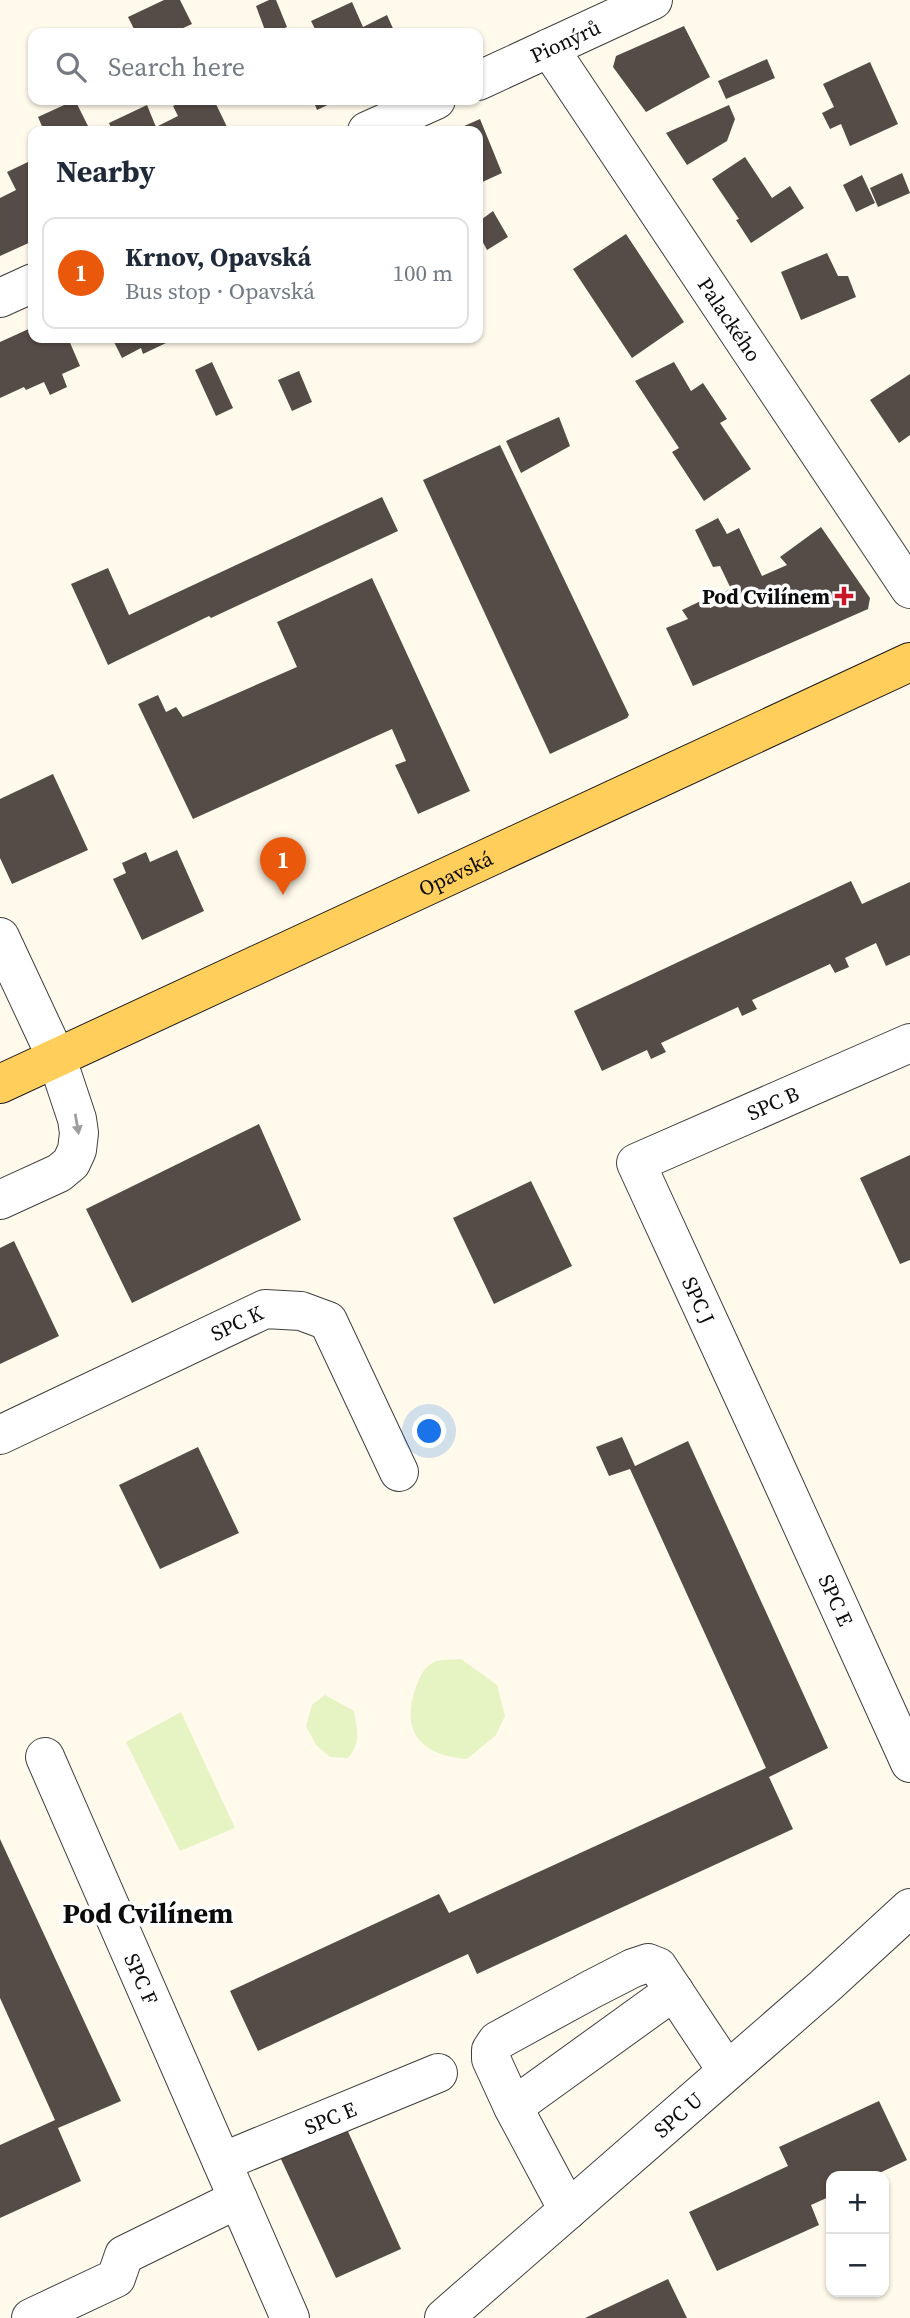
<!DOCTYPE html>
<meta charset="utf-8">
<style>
:root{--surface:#fff;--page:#f2f2f3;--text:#1f2937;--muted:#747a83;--line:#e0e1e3;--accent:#ea580c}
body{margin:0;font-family:"Source Serif 4",serif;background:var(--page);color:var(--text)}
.controls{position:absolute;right:21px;bottom:21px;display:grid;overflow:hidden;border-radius:14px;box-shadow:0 2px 5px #0004}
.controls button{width:63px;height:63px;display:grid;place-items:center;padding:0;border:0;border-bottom:2px solid var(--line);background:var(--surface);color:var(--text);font:35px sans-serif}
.you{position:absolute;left:430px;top:1432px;width:24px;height:24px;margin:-18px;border:5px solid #fff;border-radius:50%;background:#1a73e8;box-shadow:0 0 0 10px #1a73e833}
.badge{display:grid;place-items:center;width:46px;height:46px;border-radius:50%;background:var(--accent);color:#fff;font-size:23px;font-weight:700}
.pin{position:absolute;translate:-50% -58px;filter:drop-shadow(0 2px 4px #0008)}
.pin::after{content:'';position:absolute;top:37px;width:24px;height:21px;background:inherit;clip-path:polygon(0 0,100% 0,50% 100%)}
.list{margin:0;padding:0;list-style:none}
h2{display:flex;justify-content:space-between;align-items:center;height:91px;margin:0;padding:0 28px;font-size:30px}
h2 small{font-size:23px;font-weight:400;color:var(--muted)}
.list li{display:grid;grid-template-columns:46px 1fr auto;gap:21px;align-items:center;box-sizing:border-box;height:112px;margin:0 14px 14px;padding:0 14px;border:2px solid var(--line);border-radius:14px}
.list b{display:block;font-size:26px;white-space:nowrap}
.list p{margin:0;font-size:23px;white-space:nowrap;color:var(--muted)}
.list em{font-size:23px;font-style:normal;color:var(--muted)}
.icon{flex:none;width:38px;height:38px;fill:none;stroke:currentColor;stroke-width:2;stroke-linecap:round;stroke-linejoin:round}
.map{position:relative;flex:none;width:910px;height:2318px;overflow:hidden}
.search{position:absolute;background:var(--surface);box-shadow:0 2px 5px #0004;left:28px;top:28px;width:455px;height:77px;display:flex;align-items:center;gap:18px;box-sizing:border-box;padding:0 24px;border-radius:14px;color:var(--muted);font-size:26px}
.panel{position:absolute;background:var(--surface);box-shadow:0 2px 5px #0004;left:28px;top:126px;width:455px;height:217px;border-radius:14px}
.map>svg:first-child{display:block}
.pitch{fill:#e6f4c4}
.building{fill:#564c47}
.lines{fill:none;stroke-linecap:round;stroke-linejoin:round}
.minor-casing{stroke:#3f3f3f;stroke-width:40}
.major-casing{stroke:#1d1d1d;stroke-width:40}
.minor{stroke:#fff;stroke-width:38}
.major{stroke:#ffce5b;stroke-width:38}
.oneway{fill:#9e9e9e}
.poi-dot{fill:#ca1629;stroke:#fff;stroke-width:2.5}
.labels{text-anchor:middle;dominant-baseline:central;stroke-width:7;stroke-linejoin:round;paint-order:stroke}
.street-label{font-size:21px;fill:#0c0c0c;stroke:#fff}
.poi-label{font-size:21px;font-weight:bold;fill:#0c0c0c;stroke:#fff;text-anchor:end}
.district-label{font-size:28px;font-weight:bold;fill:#0c0c0c;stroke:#fff}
</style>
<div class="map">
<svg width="910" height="2318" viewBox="0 0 910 2318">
<rect width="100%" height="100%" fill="#fffaeb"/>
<g class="pitch">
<path d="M461,1659L497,1685L505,1716L496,1735L467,1759C426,1756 401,1736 414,1693C418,1681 422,1668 434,1662C441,1659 454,1660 461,1659Z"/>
<path d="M325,1695L354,1711C357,1731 362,1741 348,1758L330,1757L316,1745L306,1726L312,1705Z"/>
<polygon points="181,1712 235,1828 180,1851 126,1742"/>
</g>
<g class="building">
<polygon points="164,0 180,0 192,24 172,33 136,33 128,17"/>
<polygon points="269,0 276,0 287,27 274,33 266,33 256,6"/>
<polygon points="352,2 363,27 387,15 395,33 317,33 311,21"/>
<polygon points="684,26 710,77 646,112 613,67 616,56"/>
<polygon points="767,59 775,78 726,99 718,81"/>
<polygon points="870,62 898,124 850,146 841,124 830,129 822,113 834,107 823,84"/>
<polygon points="75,100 89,128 83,131 44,131 38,117"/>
<polygon points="186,100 214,100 229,131 112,131 109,123 147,105 156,127 178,116 173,106"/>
<polygon points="313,100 338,100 317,110"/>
<polygon points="729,105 735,119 727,141 687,165 666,133"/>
<polygon points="480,119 502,173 478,184 478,131 453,131"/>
<polygon points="745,157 772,198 790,186 804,208 751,243 736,220 739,219 712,179"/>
<polygon points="28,162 33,173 33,241 0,256 0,198 16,190 7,172"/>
<polygon points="902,173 910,193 878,207 870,188"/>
<polygon points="862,175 875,203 856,212 843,185"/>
<polygon points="493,211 508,237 487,250 478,233 478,222"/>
<polygon points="626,234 684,322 632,358 573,269"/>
<polygon points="827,253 838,276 848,276 856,297 801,320 781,272"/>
<polygon points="33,327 33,338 68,338 80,366 62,374 67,387 50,395 44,382 26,390 24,387 0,398 0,342"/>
<polygon points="112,338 163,338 166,343 143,354 141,348 122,358"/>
<polygon points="212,362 233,408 216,416 195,370"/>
<polygon points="674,362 691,391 703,383 727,419 720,423 751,469 704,501 672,452 679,448 635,381"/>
<polygon points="299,371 312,402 292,411 278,380"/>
<polygon points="910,374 910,435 899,443 870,400"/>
<polygon points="559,417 570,446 521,473 506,441"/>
<polygon points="500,445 629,715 627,718 550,754 423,480"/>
<polygon points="382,497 398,531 211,618 209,616 108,665 71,584 108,568 129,615"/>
<polygon points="718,518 727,534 739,528 762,576 787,565 780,557 821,527 870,598 868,609 693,686 666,628 688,619 682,610 707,598 710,608 727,600 724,592 731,589 720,566 713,567 695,530"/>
<polygon points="372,578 470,791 418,814 395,765 406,761 392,729 193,819 138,704 158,695 166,712 176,707 183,717 297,667 277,622"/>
<polygon points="53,774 88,850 12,884 0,858 0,799"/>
<polygon points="177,850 204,911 142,940 113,879 126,873 122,863 146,852 150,862"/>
<polygon points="851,881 862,904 910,882 910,955 886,966 876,943 845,958 849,967 835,973 830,964 752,1000 757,1009 742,1016 738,1007 661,1043 666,1052 651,1059 647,1050 602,1071 574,1011"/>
<polygon points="259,1124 301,1220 132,1303 86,1209"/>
<polygon points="910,1155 910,1260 900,1264 860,1178"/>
<polygon points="531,1181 572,1266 494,1304 453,1218"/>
<polygon points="14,1241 59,1336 0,1364 0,1248"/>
<polygon points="622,1437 635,1466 688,1441 828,1748 769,1777 793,1829 477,1974 468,1954 258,2051 230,1991 439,1894 449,1913 766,1768 630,1469 609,1476 596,1447"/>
<polygon points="198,1447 239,1533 160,1569 119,1485"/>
<polygon points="0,1839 121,2101 58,2128 81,2181 0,2218 0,2145 55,2120 0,1998"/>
<polygon points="879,2101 907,2160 873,2176 831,2176 831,2196 811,2205 819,2225 717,2271 689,2212 788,2166 779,2147"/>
<polygon points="346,2127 401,2249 336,2278 280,2157"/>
<polygon points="668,2279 687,2318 585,2318"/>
</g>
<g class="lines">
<defs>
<g id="minor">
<path id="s1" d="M549,48L910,589"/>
<path id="s2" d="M478,81L653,0"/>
<polyline points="367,131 436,100"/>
<polyline points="0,298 33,283"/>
<polyline points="0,937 57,1059 77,1119 79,1133 77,1150 71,1163 59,1173 0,1200"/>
<path id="s3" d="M910,1043L636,1163C728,1363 820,1562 910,1763"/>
<path id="s4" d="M0,1435L265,1309L301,1311L328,1321L399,1472"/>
<path id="s5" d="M45,1757L290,2318"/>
<polyline points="513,2107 674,1991"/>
<path id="s6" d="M222,2162L438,2073"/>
<polyline points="568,2210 513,2107 491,2059 491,2050 497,2041 592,1989 633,1968 648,1963 658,1967 727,2071"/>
<polyline points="31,2318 116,2278 124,2255 238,2199"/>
<path id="s7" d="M444,2318L825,1986L910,1908"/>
</g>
<g id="major">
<path id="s8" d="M0,1084L910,662"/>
</g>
</defs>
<use href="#minor" class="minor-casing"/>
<use href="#major" class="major-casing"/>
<use href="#minor" class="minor"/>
<use href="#major" class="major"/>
</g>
<defs><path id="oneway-solid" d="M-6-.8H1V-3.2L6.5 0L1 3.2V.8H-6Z" transform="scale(1.75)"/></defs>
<use class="oneway" href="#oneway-solid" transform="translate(77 1124) rotate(80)"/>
<path class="poi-dot" d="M840.5 585.5h7v7h7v7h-7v7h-7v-7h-7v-7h7z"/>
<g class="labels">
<g class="street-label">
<text stroke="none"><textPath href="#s2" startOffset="96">Pionýrů</textPath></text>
<text stroke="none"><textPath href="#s1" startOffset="326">Palackého</textPath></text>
<text stroke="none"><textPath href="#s8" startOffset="502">Opavská</textPath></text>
<text transform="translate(773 1103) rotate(-24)">SPC B</text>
<text stroke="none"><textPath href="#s3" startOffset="450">SPC J</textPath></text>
<text stroke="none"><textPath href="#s4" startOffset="262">SPC K</textPath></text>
<text stroke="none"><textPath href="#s3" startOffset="780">SPC E</textPath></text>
<text stroke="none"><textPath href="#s5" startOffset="242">SPC F</textPath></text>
<text stroke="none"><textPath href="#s7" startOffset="310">SPC U</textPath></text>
<text stroke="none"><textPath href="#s6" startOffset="117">SPC E</textPath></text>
</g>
<g class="poi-label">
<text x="830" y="596">Pod Cvilínem</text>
</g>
<g class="district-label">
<text x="148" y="1913">Pod Cvilínem</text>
</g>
</g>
</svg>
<div class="controls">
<button>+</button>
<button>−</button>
</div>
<div class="you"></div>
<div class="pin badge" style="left:283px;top:895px">1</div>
<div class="search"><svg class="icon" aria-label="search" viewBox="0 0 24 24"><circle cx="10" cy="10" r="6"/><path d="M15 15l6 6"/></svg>Search here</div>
<section class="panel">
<h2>Nearby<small></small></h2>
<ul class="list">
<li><span class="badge">1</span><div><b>Krnov, Opavská</b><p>Bus stop · Opavská</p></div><em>100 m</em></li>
</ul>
</section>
</div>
